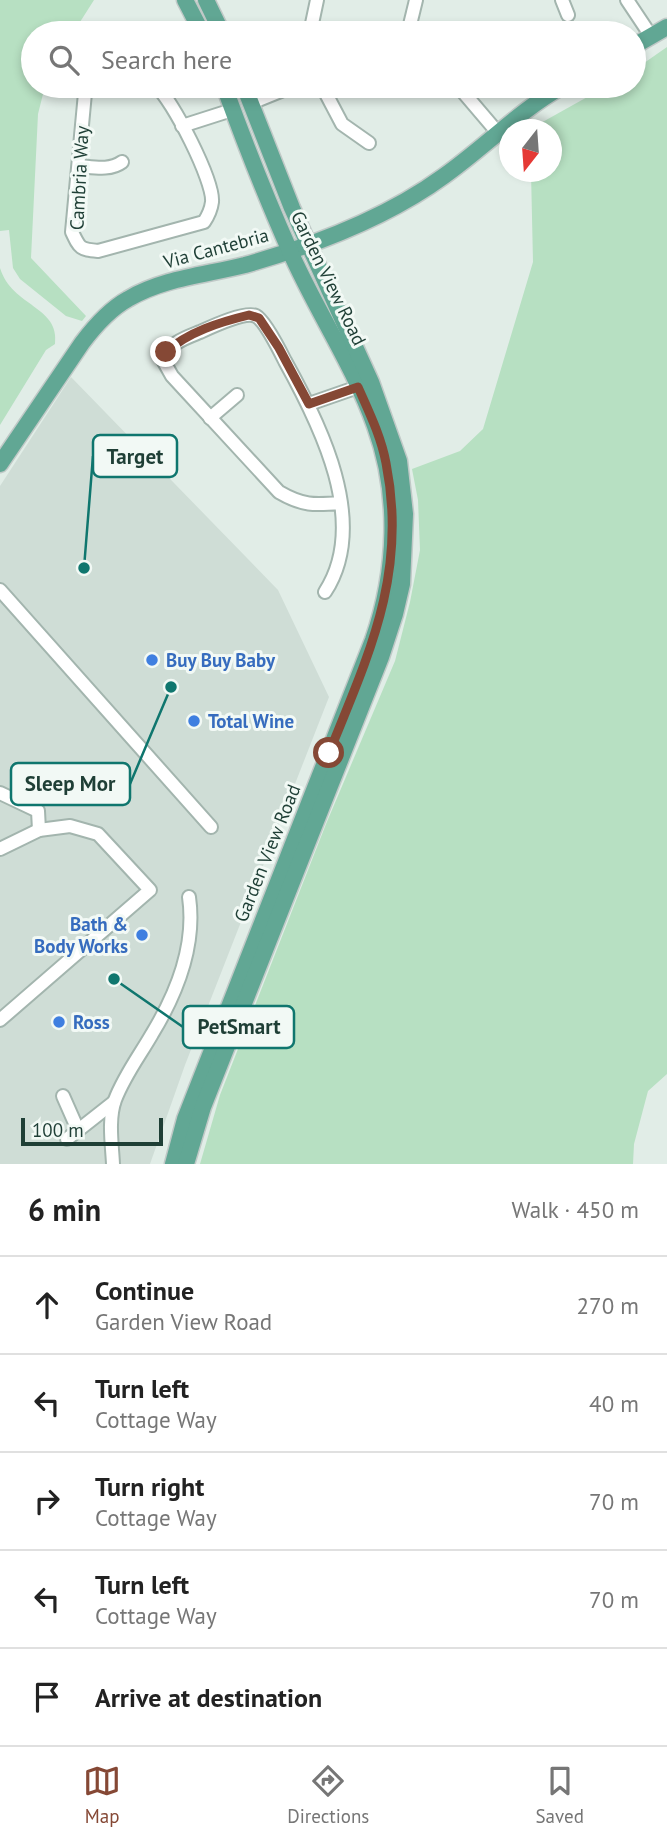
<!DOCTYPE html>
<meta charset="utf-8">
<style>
:root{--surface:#fff;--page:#f6f6f6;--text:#222;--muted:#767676;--line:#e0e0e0;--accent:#854835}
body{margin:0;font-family:"PT Sans",sans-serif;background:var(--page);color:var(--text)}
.compass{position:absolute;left:499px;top:119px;width:63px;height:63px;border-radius:50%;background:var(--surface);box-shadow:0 4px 10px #0003;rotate:197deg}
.scale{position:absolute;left:21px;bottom:18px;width:142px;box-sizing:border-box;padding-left:7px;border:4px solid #1f3f36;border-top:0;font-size:19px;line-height:24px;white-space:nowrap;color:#1f3f36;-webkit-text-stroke:5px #f2f9f5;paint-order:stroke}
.stop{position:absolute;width:21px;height:21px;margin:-16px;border:5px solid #854835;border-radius:50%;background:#fff}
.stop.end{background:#854835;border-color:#fff;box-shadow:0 2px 7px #0008}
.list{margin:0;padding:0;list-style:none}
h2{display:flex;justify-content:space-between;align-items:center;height:91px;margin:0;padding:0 28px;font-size:30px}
h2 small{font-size:23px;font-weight:400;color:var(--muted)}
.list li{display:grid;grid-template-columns:46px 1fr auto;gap:21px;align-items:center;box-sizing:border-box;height:98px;padding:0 28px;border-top:2px solid var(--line)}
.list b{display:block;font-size:26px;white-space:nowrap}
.list p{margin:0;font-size:23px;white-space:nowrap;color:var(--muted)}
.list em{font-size:23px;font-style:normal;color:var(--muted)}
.icon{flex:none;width:38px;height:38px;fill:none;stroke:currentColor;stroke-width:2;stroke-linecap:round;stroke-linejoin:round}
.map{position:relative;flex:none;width:667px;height:1164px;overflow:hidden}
.search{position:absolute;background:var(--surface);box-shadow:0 4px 10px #0003;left:21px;right:21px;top:21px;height:77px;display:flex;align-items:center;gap:18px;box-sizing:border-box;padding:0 24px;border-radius:38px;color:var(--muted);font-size:26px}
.sheet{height:581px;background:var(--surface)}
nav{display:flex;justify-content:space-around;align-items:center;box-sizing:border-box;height:98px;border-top:2px solid var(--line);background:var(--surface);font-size:19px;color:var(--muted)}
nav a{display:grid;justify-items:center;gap:4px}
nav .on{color:var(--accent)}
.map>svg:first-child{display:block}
.built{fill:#cfddd6}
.green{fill:#b7e0c2}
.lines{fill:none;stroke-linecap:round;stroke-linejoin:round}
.minor-casing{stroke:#a3b5ae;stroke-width:16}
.major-casing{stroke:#c0c9c7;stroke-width:19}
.minor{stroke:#fff;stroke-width:12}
.major{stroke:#61a794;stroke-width:16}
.route{stroke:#854835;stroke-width:9}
.shop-dot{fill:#3f7fe0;stroke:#f2f9f5;stroke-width:2.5}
.labels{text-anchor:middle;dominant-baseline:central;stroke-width:6;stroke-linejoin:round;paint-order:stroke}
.street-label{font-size:19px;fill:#1f3f36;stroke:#f2f9f5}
.shop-label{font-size:19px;font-weight:bold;fill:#366cbe;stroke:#f2f9f5;text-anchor:start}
.leader{fill:none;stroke:#0f766e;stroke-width:2.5}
.callout-dot{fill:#0f766e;stroke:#f2f9f5;stroke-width:2.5}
.callout{fill:#f2f9f5;stroke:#0f766e;stroke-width:2.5}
.callout-label{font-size:21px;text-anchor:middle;font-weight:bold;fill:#1f3f36}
</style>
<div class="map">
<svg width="667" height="1164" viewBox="0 0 667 1164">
<rect width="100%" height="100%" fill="#e1ede7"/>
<polygon class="built" points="71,377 278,590 329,697 185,1065 150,1164 0,1164 0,486"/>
<g class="green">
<polygon points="0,0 94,0 73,33 33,33 33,86 45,86 38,114 31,258 86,316 82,321 66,316 20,279 13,268 9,230 0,231"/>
<polygon points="667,47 667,1074 648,1091 634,1144 633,1164 200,1164 220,1095 326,824 395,661 410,602 420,550 418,500 412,469 460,451 483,429 533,262 531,172 552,172 552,130 530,129 607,86 634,86 634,70"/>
<path d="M0,268C12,307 60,306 55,344L46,350L0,425Z"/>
</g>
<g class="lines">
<defs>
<g id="minor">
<polyline points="562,0 568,15"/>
<polyline points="627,0 651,36"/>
<polyline points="310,33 317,0"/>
<polyline points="408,33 416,0"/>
<path d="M88,86L85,93L72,232C80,249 80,249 98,251L204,222C208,216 211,210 212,202C214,181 172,99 156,86"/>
<polyline points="322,86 342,124 369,143"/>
<polyline points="458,86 498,133"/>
<polyline points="251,103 293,86"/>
<polyline points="182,126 232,110"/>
<path d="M79,166C93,167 110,171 122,162"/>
<polyline points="309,404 358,387"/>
<polyline points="210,418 237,395"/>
<polyline points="0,590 211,827"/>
<path d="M325,592C370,523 320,424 285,361C280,351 265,321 256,316C245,311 211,327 200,332C185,338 169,343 163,360L172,376L279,492C303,506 314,505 341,503"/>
<polyline points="0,793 38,811 39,830"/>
<polyline points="0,849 39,830 70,826 98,834 150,890 0,1020"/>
<polyline points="63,1096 78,1130"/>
<polyline points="67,1139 114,1102"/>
<path d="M113,1164C112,1144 108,1119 115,1100C124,1076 140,1055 152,1034C177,993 196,945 189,897"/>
</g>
<g id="major">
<polyline points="185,0 202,33"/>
<polyline points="206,0 222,33"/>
<polyline points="634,46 667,27"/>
<path d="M0,464L82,343C94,327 110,309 128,299C163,278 206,275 245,265C312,246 388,217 444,176C485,147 520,110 563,86"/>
<path d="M173,1164L185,1119L373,640C397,571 400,495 375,426C353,364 315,309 289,249C265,195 244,141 224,86"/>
<polyline points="186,1164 203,1107 381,657 395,614 402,584 405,514 399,461 371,382 292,208 244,86"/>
</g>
</defs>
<use href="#minor" class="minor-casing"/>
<use href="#major" class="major-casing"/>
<use href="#minor" class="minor"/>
<use href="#major" class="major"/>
</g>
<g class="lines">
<path class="route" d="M166,352C188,332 220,322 249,315L259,318L279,348L309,404L358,387C369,412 381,436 386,463C408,573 369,654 329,753"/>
</g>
<g class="shop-dot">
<circle cx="152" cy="660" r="7"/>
<circle cx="194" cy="721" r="7"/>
<circle cx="142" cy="935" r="7"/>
<circle cx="59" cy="1022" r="7"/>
</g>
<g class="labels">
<g class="street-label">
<text transform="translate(79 178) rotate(-87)">Cambria Way</text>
<text transform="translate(216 248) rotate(-15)">Via Cantebria</text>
<text transform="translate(329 278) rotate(64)">Garden View Road</text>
<text transform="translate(267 853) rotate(-68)">Garden View Road</text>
</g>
<g class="shop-label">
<text x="166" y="660">Buy Buy Baby</text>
<text x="208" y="721">Total Wine</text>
<text x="128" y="924" text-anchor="end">Bath &amp;<tspan x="128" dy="22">Body Works</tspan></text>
<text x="73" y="1022">Ross</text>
</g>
</g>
<path class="leader" d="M84 568L93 456M171 687L130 784M114 979L183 1027"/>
<g class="callout-dot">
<circle cx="84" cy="568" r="7"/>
<circle cx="171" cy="687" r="7"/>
<circle cx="114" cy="979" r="7"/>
</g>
<g class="callout">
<rect x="93" y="435" width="84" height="42" rx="7"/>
<rect x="11" y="763" width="119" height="42" rx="7"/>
<rect x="183" y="1006" width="111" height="42" rx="7"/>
</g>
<g class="callout-label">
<text x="135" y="464">Target</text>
<text x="70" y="791">Sleep Mor</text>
<text x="239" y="1034">PetSmart</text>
</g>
</svg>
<svg class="compass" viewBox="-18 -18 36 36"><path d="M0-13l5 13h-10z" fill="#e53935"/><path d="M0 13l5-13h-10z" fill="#767676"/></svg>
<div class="scale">100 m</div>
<div class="stop" style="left:329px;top:753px"></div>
<div class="stop end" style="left:166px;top:352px"></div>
<div class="search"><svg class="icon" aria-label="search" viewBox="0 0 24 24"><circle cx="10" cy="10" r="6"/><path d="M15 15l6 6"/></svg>Search here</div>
</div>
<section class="sheet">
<h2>6 min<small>Walk · 450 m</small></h2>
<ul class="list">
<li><svg class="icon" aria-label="ahead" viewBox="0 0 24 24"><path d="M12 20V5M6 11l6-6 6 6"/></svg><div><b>Continue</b><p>Garden View Road</p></div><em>270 m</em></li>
<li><svg class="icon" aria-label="left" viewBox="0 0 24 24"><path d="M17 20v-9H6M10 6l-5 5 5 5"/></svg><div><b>Turn left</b><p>Cottage Way</p></div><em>40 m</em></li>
<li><svg class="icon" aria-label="right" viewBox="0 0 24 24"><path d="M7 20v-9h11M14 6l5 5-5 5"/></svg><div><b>Turn right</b><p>Cottage Way</p></div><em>70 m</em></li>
<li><svg class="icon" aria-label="left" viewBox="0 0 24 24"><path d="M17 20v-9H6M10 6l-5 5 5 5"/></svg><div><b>Turn left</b><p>Cottage Way</p></div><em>70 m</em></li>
<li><svg class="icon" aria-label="arrive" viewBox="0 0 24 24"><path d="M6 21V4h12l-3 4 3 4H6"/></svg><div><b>Arrive at destination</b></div></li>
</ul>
</section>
<nav>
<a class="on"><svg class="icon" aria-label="map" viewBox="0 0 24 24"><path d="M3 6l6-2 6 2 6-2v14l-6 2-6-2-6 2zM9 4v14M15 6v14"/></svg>Map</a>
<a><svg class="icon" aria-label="directions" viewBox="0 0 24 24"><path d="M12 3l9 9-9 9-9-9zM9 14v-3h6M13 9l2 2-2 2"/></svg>Directions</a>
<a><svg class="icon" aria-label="saved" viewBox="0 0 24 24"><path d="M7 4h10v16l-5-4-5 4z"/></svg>Saved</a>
</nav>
